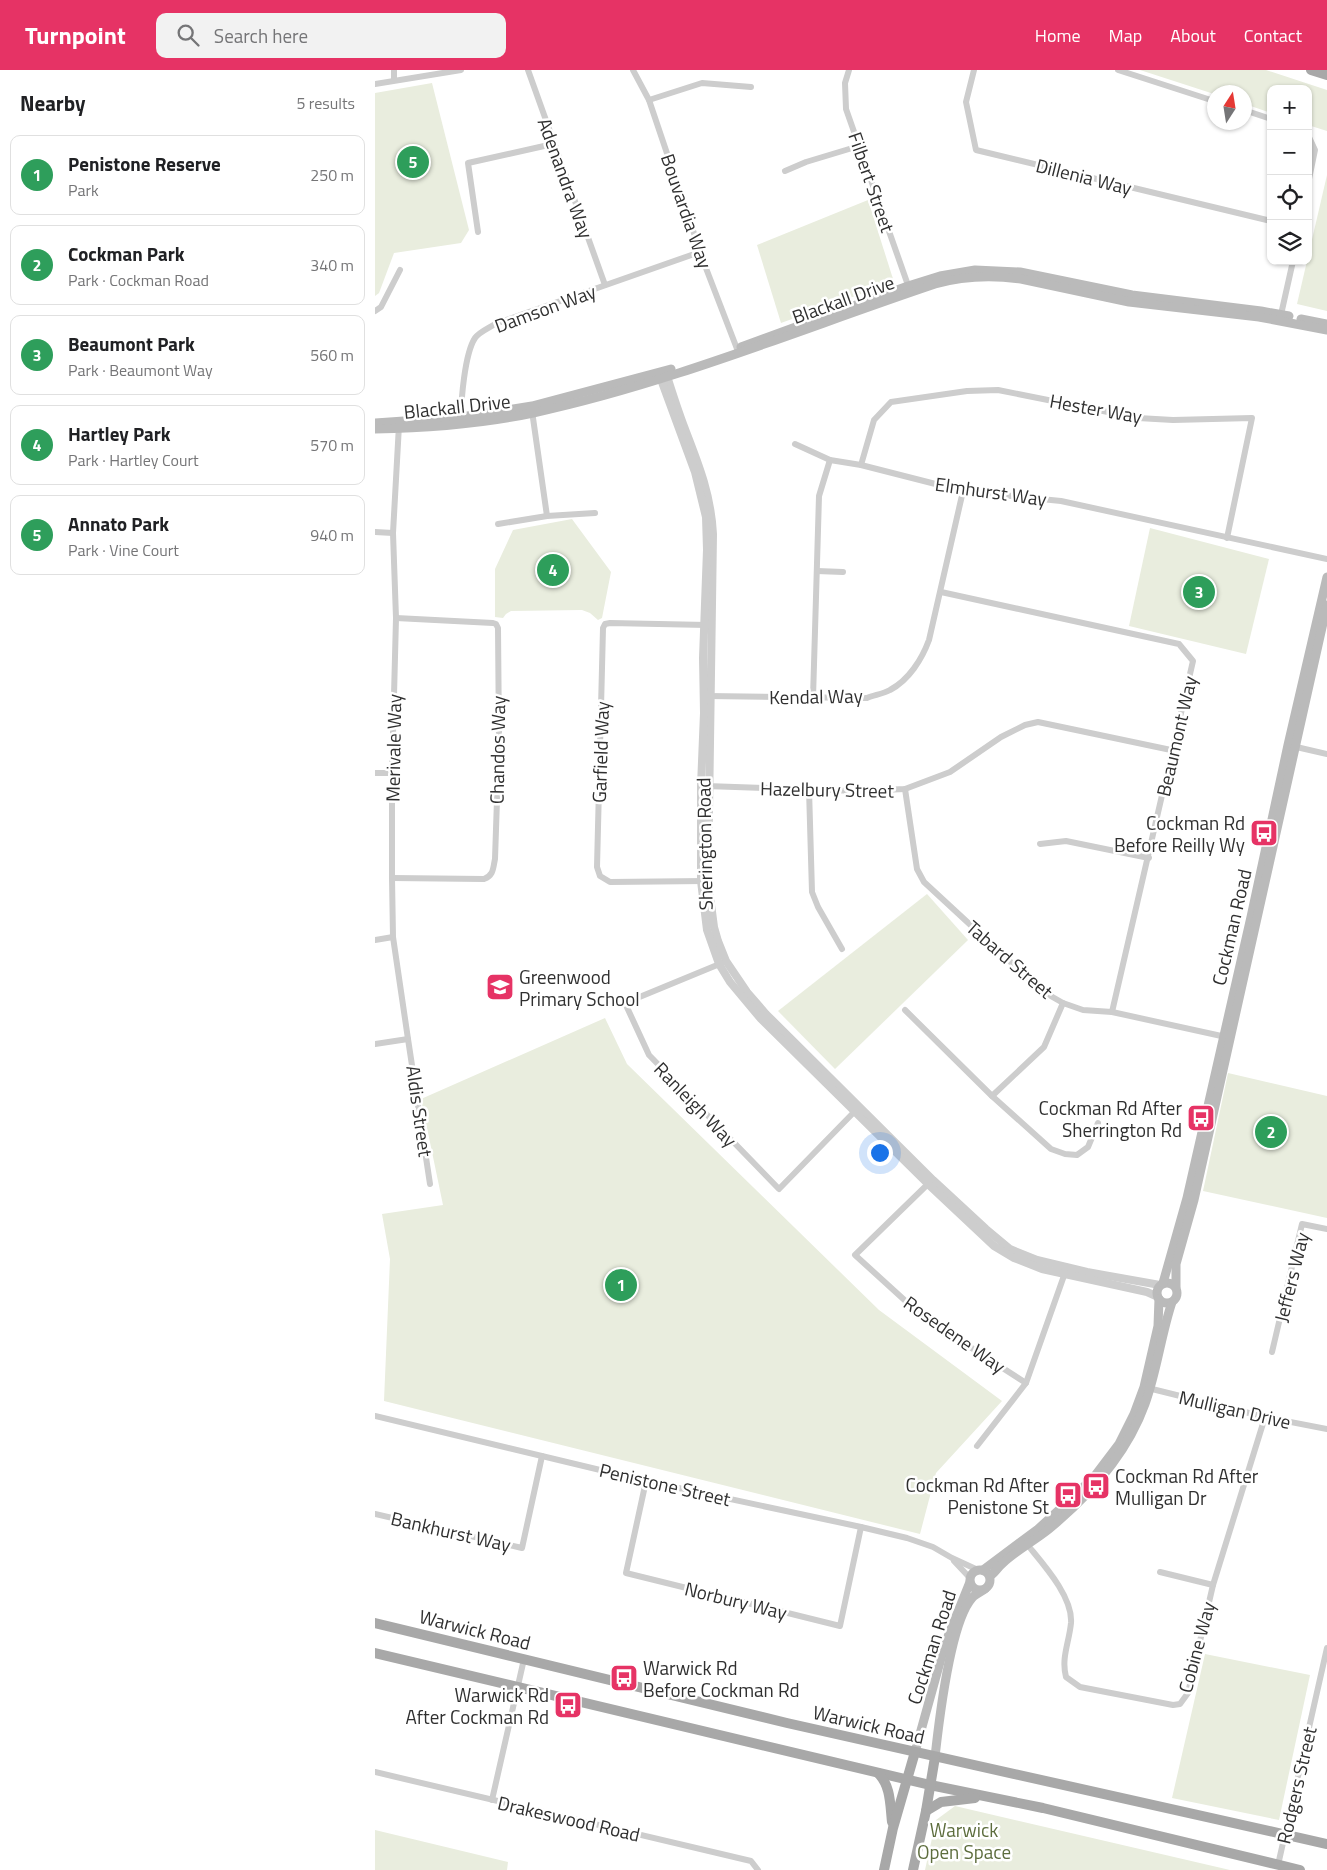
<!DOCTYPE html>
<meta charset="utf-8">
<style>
:root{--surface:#fff;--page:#f2f2f2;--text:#202124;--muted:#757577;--line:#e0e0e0;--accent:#e63365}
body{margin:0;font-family:"Titillium Web",sans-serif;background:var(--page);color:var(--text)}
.controls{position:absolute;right:15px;top:15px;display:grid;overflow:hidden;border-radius:10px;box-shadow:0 1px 4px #0004}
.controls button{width:45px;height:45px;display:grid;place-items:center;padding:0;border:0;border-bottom:1px solid var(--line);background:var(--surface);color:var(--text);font:25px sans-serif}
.compass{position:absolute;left:832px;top:15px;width:45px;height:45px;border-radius:50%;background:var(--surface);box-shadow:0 1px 4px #0004;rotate:12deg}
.you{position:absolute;left:504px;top:1082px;width:18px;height:18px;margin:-12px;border:4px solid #fff;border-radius:50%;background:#1a73e8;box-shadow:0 0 0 8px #1a73e833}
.badge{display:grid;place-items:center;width:32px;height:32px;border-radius:50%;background:var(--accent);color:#fff;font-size:16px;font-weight:700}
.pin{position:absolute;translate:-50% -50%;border:2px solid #fff;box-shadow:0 1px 5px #0006}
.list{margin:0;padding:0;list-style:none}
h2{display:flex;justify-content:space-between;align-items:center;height:65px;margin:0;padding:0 20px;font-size:21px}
h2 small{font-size:16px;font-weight:400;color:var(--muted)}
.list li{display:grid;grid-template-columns:32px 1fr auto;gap:15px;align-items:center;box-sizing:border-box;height:80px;margin:0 10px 10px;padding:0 10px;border:1px solid var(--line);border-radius:10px}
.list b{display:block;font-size:19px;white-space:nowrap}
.list p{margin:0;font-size:16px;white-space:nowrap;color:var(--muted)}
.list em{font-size:16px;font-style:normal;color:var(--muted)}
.icon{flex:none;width:28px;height:28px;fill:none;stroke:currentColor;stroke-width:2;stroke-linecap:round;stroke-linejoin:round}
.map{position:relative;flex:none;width:952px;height:1800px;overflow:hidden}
header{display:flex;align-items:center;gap:30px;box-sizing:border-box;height:70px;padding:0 25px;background:var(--accent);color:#fff}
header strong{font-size:24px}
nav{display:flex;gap:28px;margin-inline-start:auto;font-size:18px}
.search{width:350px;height:45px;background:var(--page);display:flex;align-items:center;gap:12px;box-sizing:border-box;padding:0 18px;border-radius:10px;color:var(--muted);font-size:19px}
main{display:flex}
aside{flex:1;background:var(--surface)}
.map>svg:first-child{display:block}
.green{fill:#e9edde}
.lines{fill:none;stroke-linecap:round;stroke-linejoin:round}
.minor{stroke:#cdcdcd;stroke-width:6}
.tertiary{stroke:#cdcdcd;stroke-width:8}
.secondary{stroke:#bababa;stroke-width:9}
.primary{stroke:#a8a8a8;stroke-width:10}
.labels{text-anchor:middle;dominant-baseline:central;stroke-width:5;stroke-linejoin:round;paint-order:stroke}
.street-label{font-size:19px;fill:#303030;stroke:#fff}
.poi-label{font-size:19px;fill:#303030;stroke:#fff;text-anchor:end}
.park-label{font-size:19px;fill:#5d6d3d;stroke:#fff}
</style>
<header>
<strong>Turnpoint</strong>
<div class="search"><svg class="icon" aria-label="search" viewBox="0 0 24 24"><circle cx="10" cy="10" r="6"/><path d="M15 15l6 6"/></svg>Search here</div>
<nav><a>Home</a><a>Map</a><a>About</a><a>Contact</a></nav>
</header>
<main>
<aside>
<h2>Nearby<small>5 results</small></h2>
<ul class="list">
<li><span class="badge" style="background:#2e9e5b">1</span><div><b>Penistone Reserve</b><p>Park</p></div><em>250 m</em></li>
<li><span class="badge" style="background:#2e9e5b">2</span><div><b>Cockman Park</b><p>Park · Cockman Road</p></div><em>340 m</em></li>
<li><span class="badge" style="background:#2e9e5b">3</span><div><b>Beaumont Park</b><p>Park · Beaumont Way</p></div><em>560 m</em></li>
<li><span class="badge" style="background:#2e9e5b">4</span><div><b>Hartley Park</b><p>Park · Hartley Court</p></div><em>570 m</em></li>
<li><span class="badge" style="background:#2e9e5b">5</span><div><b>Annato Park</b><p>Park · Vine Court</p></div><em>940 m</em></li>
</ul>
</aside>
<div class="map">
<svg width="952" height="1800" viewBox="0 0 952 1800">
<rect width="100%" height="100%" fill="#fff"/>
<g class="green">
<polygon points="765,0 891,0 952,20 952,61 933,55 933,19 896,19 896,43 870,34 869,22 839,22 839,24"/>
<polygon points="57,13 94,160 86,173 19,183 4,223 0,226 0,23"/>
<polygon points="952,105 952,241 922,234"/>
<polygon points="493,130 519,212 406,253 382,175"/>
<polygon points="197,449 236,502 227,548 223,550 215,543 207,540 136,541 131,544 128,548 120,547 120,499 138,460"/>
<polygon points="775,458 894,489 871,584 754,556"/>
<polygon points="552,824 593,870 460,999 403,941"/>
<polygon points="230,948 252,994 504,1240 627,1331 561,1403 545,1464 9,1331 15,1189 7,1144 68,1135 46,1029"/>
<polygon points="853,1003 952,1026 952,1148 828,1121"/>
<polygon points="830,1584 935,1605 904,1750 797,1728"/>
<polygon points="580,1736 855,1800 550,1800 561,1750"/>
<polygon points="0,1760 133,1792 132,1800 0,1800"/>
</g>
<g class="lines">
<g class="minor">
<polyline points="19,0 19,10"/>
<polyline points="153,0 230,215"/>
<polyline points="258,0 274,30 329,193 364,284"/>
<polyline points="474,0 470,13 471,39 534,218"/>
<polyline points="599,0 591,32 601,80 896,151"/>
<polyline points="743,0 839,31"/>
<polyline points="0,14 86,0"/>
<polyline points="274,30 327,13 376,17"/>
<polyline points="869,40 896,49"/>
<polyline points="933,65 940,80 933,114"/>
<polyline points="410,101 431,92 484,76"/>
<polyline points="103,162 93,93 178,74"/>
<polyline points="0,241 6,237 25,200"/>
<polyline points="905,249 918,191"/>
<polyline points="157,341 172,446"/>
<path d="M87,351C85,333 90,283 100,268C104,262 114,258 120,254L325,182"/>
<polyline points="420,374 455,390"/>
<polyline points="486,395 499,350 516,332 592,321 623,320 763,348 798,350 877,348 852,468"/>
<polyline points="123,454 172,446 220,443"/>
<polyline points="0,462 18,463"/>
<polyline points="442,501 468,502"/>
<polyline points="566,522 804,574 818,591 737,942"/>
<path d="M332,626L492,628C499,625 508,624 515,620C534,610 547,589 554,570L588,421"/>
<polyline points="438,628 444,426 455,390 486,395 588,421 686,431 952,489"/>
<polyline points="917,676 952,684"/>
<polyline points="0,703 17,703"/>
<polyline points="331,716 484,721 530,719 575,702 626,667 650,655 663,652 796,680"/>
<polyline points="434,719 437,822 443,837 467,879"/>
<polyline points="530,719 542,799 549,812 667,921 688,933 708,940 737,942 851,967"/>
<polyline points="665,774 691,771 774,788"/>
<path d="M17,808L109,809C119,805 118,798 120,789L124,670L123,558L121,554L118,553L21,548"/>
<polyline points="330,811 235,812 225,806 222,797 228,558 230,554 235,553 332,555"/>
<polyline points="0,870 18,867"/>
<polyline points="347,893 250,933 274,985 404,1119 482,1039"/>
<polyline points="530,940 617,1026 669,977 688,933"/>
<polyline points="33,969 55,1114"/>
<polyline points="0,974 33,969 18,867 17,808 17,703 21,548 18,463 24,355"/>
<polyline points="617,1026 676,1079 690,1084 702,1085 713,1077 723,1053"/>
<polyline points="555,1112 480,1185 547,1246 651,1313"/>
<polyline points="897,1282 927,1154 952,1159"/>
<polyline points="773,1318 890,1347 952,1359"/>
<polyline points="0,1346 271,1411 486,1457 532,1468 558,1477 577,1488 603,1500"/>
<polyline points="602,1376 651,1313 691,1200"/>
<polyline points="271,1411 251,1503 465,1556 486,1457"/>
<polyline points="0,1444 147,1478 167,1386"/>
<path d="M651,1473C667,1493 698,1526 696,1553C694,1573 686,1588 691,1607L705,1617L798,1635L805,1634L813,1623L838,1515L890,1347"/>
<polyline points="579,1491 595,1508"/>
<polyline points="785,1502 838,1515"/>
<polyline points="0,1702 376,1791 383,1800"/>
<polyline points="117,1730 149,1589"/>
<polyline points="903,1795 952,1578"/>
</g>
<g class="tertiary">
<path d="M291,303C297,322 303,341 310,359C324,395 336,425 338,464L333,811L339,857L343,871L351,891L372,922L391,944L558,1110L611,1159L635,1179L662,1190L712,1202L785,1215"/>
<polyline points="284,304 320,402 331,447 332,480 328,588 329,643 326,716 326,811 332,860 344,894 355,912 386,949 553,1114 619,1176 639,1188 667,1199 772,1222 783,1227"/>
</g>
<g class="secondary">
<polyline points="926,249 952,254"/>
<polyline points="366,277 533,216 565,206 600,200 645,202 757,225 886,241 914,246"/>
<polyline points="0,353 86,347 157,336 296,299"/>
<path d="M0,359C53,358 107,354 158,343C296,313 426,259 560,214C588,206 616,205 646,209L754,232L884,247L952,260"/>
<circle cx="792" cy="1223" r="10"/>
<polyline points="788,1213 812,1128 876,847 913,675 952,507"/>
<polyline points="801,1217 801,1194 819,1130 952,535"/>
<circle cx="605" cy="1510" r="10"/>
<polyline points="608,1500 663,1459 686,1438 719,1407 744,1374 759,1344 769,1317 783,1256 784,1229"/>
<path d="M615,1506C620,1503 623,1497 628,1493C642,1480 659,1471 674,1459C714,1426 752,1384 770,1334C782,1301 786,1265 797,1232"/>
<polyline points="540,1682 570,1574 595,1512"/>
<path d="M560,1687C564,1651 575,1553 597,1528C600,1524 606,1522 610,1519"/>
</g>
<g class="primary">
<polyline points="936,0 952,5"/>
<polyline points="0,1553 412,1653 952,1774"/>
<polyline points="0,1583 555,1715 668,1738 925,1800"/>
<path d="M503,1703C516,1716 515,1734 517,1752"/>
<polyline points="551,1741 566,1732 600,1728"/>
<polyline points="509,1800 518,1758 540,1682"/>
<polyline points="538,1800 551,1741 560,1687"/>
</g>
</g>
<defs>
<symbol id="bus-square" viewBox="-11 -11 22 22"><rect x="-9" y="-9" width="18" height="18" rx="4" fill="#e63365" stroke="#fff"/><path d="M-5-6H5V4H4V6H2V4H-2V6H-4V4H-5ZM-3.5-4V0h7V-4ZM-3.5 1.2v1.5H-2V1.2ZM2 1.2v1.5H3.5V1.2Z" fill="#fff"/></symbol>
<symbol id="school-square" viewBox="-11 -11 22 22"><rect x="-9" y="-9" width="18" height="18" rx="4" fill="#e63365" stroke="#fff"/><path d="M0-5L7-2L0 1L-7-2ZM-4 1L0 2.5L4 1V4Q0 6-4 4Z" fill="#fff"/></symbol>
</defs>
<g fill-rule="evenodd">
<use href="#bus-square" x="873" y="747" width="32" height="32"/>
<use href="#school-square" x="109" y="901" width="32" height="32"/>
<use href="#bus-square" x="810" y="1032" width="32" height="32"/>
<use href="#bus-square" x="705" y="1400" width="32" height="32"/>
<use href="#bus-square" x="677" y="1409" width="32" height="32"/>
<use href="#bus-square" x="233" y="1592" width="32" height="32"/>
<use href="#bus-square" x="177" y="1619" width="32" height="32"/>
</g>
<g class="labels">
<g class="street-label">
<text transform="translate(709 106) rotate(14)">Dillenia Way</text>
<text transform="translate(191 108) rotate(70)">Adenandra Way</text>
<text transform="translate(497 112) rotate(71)">Filbert Street</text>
<text transform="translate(312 141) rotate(71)">Bouvardia Way</text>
<text transform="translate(468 229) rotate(-20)">Blackall Drive</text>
<text transform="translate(170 238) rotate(-20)">Damson Way</text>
<text transform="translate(82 336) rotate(-6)">Blackall Drive</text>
<text transform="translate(721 338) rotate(10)">Hester Way</text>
<text transform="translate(616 421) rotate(8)">Elmhurst Way</text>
<text transform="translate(441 626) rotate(-1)">Kendal Way</text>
<text transform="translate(801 666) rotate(-77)">Beaumont Way</text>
<text transform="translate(18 678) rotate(-89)">Merivale Way</text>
<text transform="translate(122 680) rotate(-89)">Chandos Way</text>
<text transform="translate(225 682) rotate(-88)">Garfield Way</text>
<text transform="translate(452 719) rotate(1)">Hazelbury Street</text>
<text transform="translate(329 774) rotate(-91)">Sherington Road</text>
<text transform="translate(856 857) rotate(-77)">Cockman Road</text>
<text transform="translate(635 889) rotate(41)">Tabard Street</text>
<text transform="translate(321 1034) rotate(46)">Ranleigh Way</text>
<text transform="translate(45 1041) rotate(82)">Aldis Street</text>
<text transform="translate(916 1207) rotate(-76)">Jeffers Way</text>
<text transform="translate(580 1264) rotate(35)">Rosedene Way</text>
<text transform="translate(860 1339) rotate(13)">Mulligan Drive</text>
<text transform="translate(290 1414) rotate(13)">Penistone Street</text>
<text transform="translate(76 1461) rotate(13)">Bankhurst Way</text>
<text transform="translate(361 1530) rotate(14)">Norbury Way</text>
<text transform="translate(100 1559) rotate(14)">Warwick Road</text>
<text transform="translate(556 1577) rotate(-72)">Cockman Road</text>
<text transform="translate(821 1577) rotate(-75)">Cobine Way</text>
<text transform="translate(494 1654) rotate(13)">Warwick Road</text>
<text transform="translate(921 1715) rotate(-77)">Rodgers Street</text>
<text transform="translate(194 1748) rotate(13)">Drakeswood Road</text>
</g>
<g class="poi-label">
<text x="870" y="752">Cockman Rd<tspan x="870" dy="22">Before Reilly Wy</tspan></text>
<text x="144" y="906" text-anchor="start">Greenwood<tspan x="144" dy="22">Primary School</tspan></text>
<text x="807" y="1037">Cockman Rd After<tspan x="807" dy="22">Sherrington Rd</tspan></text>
<text x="740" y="1405" text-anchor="start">Cockman Rd After<tspan x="740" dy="22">Mulligan Dr</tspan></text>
<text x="674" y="1414">Cockman Rd After<tspan x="674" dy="22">Penistone St</tspan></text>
<text x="268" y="1597" text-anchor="start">Warwick Rd<tspan x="268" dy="22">Before Cockman Rd</tspan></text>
<text x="174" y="1624">Warwick Rd<tspan x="174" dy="22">After Cockman Rd</tspan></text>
</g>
<g class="park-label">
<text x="589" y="1759">Warwick<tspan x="589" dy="22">Open Space</tspan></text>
</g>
</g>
</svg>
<div class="controls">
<button>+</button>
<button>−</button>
<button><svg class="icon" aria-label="locate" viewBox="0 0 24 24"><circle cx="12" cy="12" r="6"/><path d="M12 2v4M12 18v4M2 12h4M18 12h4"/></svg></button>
<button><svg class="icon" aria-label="layers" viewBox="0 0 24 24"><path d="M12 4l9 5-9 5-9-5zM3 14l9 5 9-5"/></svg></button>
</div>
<svg class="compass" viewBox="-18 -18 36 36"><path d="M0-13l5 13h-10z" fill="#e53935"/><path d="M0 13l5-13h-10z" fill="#757577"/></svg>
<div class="you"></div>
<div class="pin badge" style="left:246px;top:1215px;background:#2e9e5b">1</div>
<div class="pin badge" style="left:896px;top:1062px;background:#2e9e5b">2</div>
<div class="pin badge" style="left:824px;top:522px;background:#2e9e5b">3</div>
<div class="pin badge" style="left:178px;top:500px;background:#2e9e5b">4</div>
<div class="pin badge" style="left:38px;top:92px;background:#2e9e5b">5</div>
</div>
</main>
